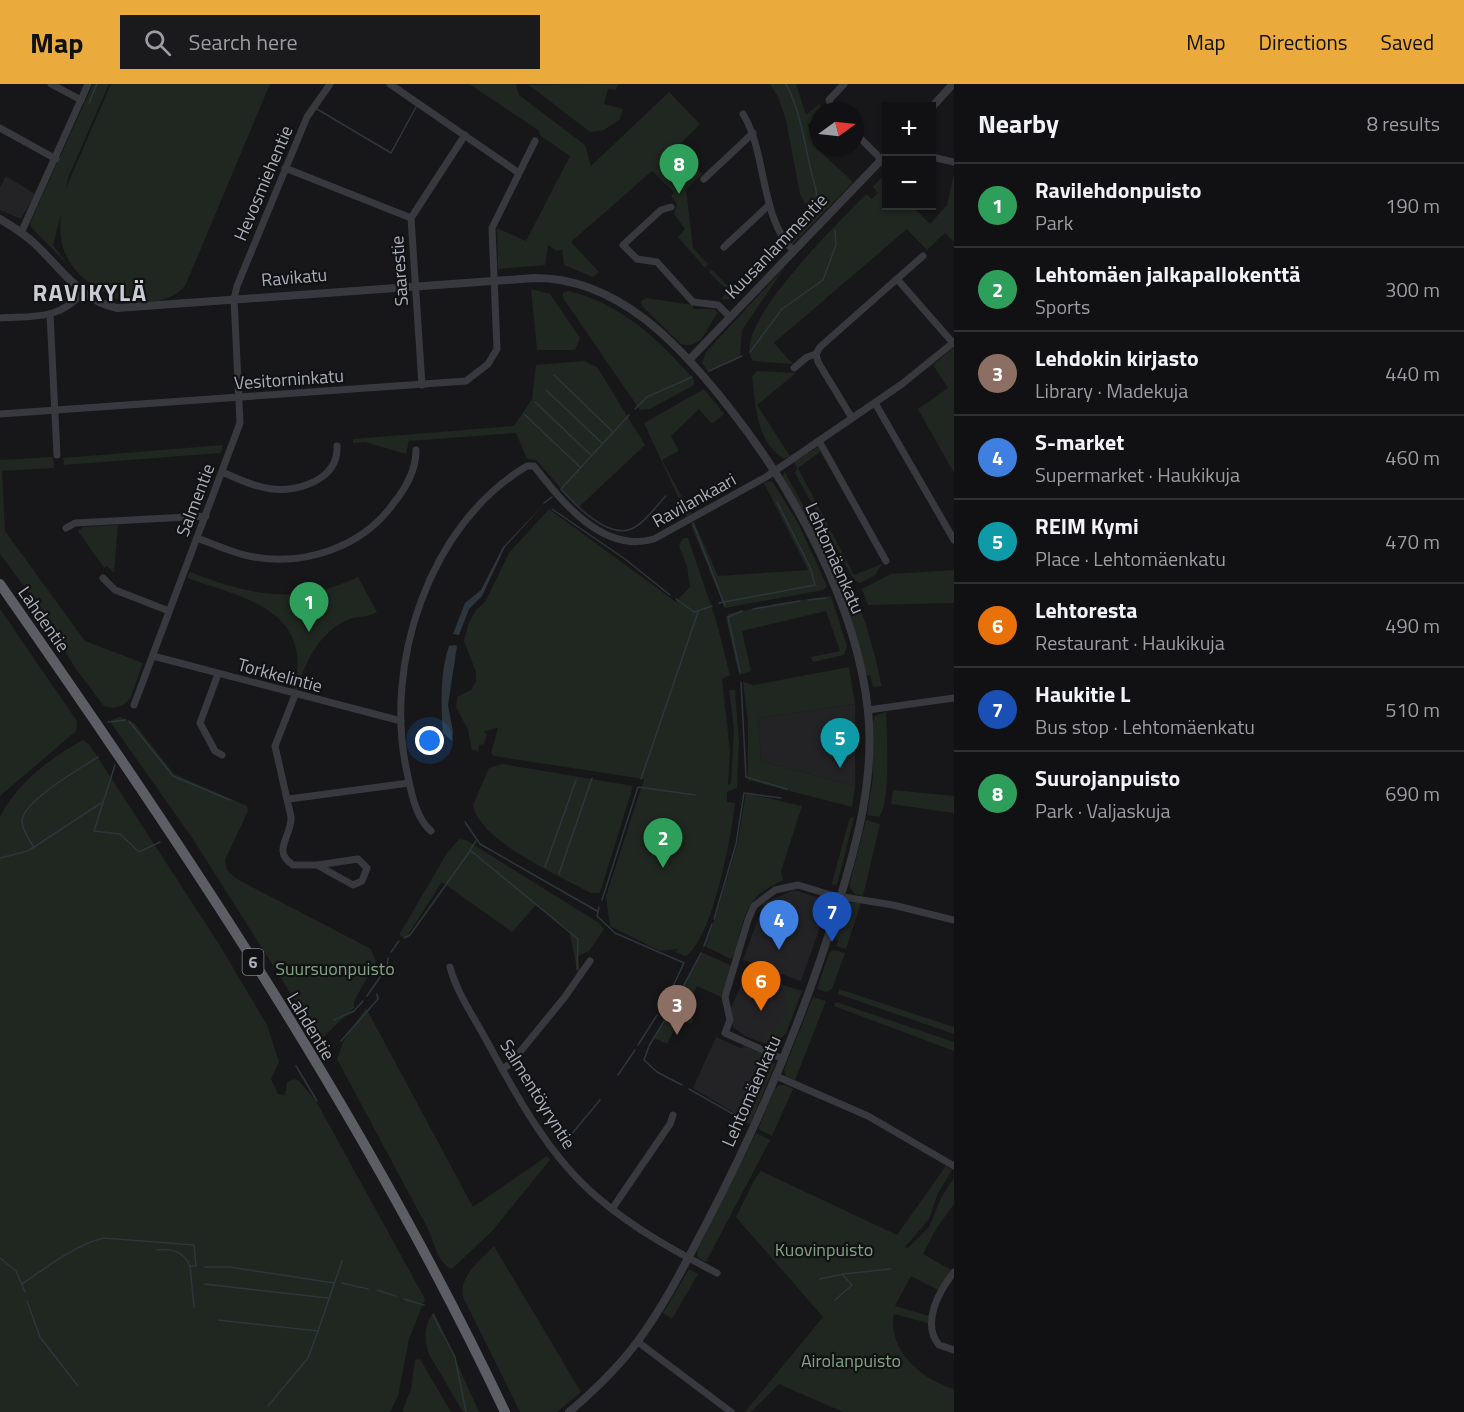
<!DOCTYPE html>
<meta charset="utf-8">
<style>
:root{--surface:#111113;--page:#1a1a1c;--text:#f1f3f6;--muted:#9c9da0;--line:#303133;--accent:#ebaa3c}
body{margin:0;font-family:"Titillium Web",sans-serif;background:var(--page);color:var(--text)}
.controls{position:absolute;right:18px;top:18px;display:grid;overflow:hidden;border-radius:0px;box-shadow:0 2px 4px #0004}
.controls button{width:54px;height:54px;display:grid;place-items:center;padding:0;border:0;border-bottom:2px solid var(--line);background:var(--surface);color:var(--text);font:30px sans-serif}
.compass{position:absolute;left:810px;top:18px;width:54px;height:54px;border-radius:50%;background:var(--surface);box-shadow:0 2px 4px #0004;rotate:75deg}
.you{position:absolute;left:430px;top:657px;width:21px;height:21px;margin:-15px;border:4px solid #fff;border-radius:50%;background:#1a73e8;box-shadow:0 0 0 9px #1a73e833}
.badge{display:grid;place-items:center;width:39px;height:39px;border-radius:50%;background:var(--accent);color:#fff;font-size:20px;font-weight:700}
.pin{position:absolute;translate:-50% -50px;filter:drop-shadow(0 2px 3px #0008)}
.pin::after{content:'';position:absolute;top:32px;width:21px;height:18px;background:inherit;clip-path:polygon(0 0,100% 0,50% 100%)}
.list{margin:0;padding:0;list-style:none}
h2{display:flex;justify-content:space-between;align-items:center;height:78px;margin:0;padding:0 24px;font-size:26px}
h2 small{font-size:20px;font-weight:400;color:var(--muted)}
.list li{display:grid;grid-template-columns:39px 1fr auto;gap:18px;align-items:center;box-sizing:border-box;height:84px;padding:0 24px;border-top:2px solid var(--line)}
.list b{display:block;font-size:22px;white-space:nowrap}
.list p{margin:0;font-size:20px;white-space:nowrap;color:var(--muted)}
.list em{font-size:20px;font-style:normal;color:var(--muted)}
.icon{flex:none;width:33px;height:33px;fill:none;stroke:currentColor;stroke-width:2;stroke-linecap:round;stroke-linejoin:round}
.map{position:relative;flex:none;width:954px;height:1328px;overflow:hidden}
header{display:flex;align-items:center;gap:36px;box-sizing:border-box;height:84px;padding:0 30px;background:var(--accent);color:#111}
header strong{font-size:28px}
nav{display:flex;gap:33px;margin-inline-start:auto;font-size:21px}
.search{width:420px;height:54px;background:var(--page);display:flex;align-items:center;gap:15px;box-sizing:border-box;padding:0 21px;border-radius:0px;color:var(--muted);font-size:22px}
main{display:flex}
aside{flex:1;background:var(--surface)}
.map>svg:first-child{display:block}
.built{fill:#232326}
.green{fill:#1f2720}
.water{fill:#2d363c}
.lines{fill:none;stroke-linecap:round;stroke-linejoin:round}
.stream{stroke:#2d363c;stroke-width:1.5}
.minor{stroke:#38393e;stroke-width:7}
.tertiary{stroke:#38393e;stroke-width:8}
.trunk{stroke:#5c5e65;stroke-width:10}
.labels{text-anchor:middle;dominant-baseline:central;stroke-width:4.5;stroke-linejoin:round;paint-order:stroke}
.shield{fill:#121214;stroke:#7c7f87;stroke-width:1.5}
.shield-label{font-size:16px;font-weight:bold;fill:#a9aeb8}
.street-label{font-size:18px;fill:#a9aeb8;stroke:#121214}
.park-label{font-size:18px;fill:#81a282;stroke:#121214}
.district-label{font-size:24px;font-weight:bold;letter-spacing:1.5px;fill:#cacdd4;stroke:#121214}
</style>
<header>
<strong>Map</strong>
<div class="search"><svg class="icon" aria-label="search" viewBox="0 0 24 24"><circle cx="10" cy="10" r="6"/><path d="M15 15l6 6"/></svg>Search here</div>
<nav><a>Map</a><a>Directions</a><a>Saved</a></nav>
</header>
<main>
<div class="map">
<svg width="954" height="1328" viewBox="0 0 954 1328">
<rect width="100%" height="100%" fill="#171719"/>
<g class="built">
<polygon points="6,92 35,110 21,135 0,126 0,103"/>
<polygon points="855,620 855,702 761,677 758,634"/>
<polygon points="794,806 829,817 801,897 743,876 764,819"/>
<polygon points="747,887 794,905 773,963 745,952 733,943 731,924"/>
<polygon points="716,953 767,976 743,1034 693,1004"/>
</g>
<g class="green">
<path d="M93,0H109L68,94L66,104L111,0H270L186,200C171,223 130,220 107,212L114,213C76,195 56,173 61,130L53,161L68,181L31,143L30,139Z"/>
<polygon points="469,0 516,0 519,11 585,61 591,82 669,8 700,40 675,65 686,71 702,90 686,105 693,164 708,180 705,184 678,153 685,145 674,130 677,120 671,112 674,108 652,87 571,158 599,188 593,193 564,181 562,166 556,167 548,161 545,181 498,185 497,144 526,157 570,72 541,52 538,46"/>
<polygon points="618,0 616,6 608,5 604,20 623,25 620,35 604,46 590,48 529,1"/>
<polygon points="770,0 796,0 806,31 819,20 824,25 808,41 813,61 853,98 793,160 786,153 811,130 800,110 786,36 778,13"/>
<path d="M954,90V158L945,149L927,166L907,145L774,259L793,280L753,277C728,243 844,134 866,110L872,115L878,109L873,103L882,93L886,97V122H912L930,140L947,121Z"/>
<path d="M780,159C782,170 745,207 735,213C730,216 726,216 721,215L728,207L709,188L711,185L731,205Z"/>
<polygon points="785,183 742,246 740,273 708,288 702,279 706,268"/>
<polygon points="531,205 550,210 580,254 575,266 537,266"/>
<path d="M568,207C621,219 659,256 694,296V301L650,325L640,326L563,214V209Z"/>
<path d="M646,214L693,221V225H714L718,229C707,241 704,266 681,260L642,222L641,217Z"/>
<polygon points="953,264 954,265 954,389 918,325 948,304 933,281"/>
<polygon points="584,277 597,283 645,361 578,424 536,376 527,375 516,349 409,357 406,370 365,358 353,359 353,355 514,342 532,315 536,281"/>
<path d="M757,287L796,289L757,321L790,372L784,375C756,357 756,323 752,293Z"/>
<polygon points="704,305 724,330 712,340 699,325 671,352 679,367 662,376 691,430 687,432 644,339"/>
<polygon points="223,361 221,369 64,381 63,374"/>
<polygon points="818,363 820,368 798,384 854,491 882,480 875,491 860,499 854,496 795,389 797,384 794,378"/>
<polygon points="53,373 54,384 2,387 5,447 85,557 143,579 130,615 123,621 113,624 104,622 76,585 66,569 59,549 0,470 0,376"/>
<polygon points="784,387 849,504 839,506 783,393"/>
<polygon points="772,397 798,439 827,502 823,506 725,524 691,441 694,438 718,492 808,486 764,399"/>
<path d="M549,425L676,518L690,503L687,482L679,462L683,454H688L716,536L730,591L722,595L730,668L728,701L731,700L734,645L729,606H735L739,658L737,704L727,708V718L735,719C731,754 713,853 686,872L675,868L678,865L660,867L610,842L606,812L644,695L494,672L491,669L498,644L484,647L487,651L484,660L479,661L478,667L472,666L468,646L456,623L457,613L471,606L476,597V588L464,557L469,538L476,526L485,518L509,469Z"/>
<polygon points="118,441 114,489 107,482 104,484 78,447 83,443"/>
<polygon points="954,486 954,519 868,521 862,505 891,490"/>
<path d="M190,488C250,511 296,522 358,493L377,528C370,533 356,532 347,536C320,548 304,579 297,607L294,606C314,526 245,514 187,494Z"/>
<path d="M850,511C864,518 878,585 882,602L873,603L870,591H866L842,512Z"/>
<polygon points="831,512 847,562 844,571 813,578 811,573 840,567 826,527 742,547 751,587 739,591 726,534 728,530 775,520"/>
<polygon points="0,525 77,637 76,647 0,712"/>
<polygon points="849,583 855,620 758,634 761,677 855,702 852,723 748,696 748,639 743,598 754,601"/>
<path d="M886,628C887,649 891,719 879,733L867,731L873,694L872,640L875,632Z"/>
<polygon points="120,633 134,639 174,690 247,722 248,727 225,776 227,786 237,795 371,865 376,878 354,917 354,924 320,956 193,755 111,639 111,636"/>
<path d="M83,656L89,660L219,860L267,941L279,978L271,995L278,1010L285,1011L287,998L294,995L299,997L316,1017L425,1215L409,1255L398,1312L390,1328H0V733C16,700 51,673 83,656Z"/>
<path d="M502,680L633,702L600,809H591C560,792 479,757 473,721L489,684Z"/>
<polygon points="893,706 954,712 954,729 891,720"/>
<path d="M746,709L802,722L781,787L783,796C752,811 747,821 739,853C737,861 736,870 731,875L706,863L704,859L714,837L737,761Z"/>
<polygon points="850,733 854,734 837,800 834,801 832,799"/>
<polygon points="866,736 880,740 863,812 855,810 849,802"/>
<polygon points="459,755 466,756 599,839 604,845 589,867 578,872 580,887 578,890 569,846 536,821 512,848 442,798 406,854 399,851 447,769"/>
<polygon points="848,819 861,819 846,865 836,862 838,857 834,853 843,822"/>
<polygon points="833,866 845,869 832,905 826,908 817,905 829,869"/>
<polygon points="701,868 730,881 733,886 721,913 697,902 685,925 673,919"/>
<path d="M789,903L802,907L786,949L776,959L763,958L766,949C779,947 783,932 787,921L784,917Z"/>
<polygon points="839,905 954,943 954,950 838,910"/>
<polygon points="813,913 826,917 795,996 786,992 784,986"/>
<polygon points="836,918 954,958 954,967 834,922"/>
<path d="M366,924L473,1123L547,1072L550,1076L493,1146L452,1185C438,1179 434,1160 429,1147L337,975L344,956Z"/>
<polygon points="671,924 694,935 691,940 679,936 667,960 654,954"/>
<polygon points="744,962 773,974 775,980 750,1041 740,1036 755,999 766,981 764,976 741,965"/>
<polygon points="785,1001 793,1005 772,1052 758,1045 775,1005 779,1001"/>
<polygon points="756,1049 770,1056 706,1178 698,1174 697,1167"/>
<path d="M946,1082L952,1086L938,1109L929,1135L905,1163L908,1164L929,1143L941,1114L954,1094V1120L936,1145L923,1170L951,1186L938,1206L911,1192L895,1222L929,1232L928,1239L894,1230C887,1266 922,1296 954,1305V1328H843L779,1300L751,1328H745L823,1233L736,1133L756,1093L761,1087L897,1151Z"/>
<path d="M494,1162L581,1308L557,1328H520L463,1213C459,1191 480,1177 494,1162Z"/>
<polygon points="689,1185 698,1190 672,1235 663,1229"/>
<path d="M434,1228L479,1328H463L429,1270C424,1257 424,1239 434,1228Z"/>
<polygon points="420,1275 451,1328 402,1328 411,1305 415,1276"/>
</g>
<g class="water">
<polygon points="546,418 505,463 482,512 469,525 459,551 453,550 465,519 481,506 503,463"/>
<path d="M454,561L457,562L448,621L453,648L452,657L443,649C441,621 440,588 449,562Z"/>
</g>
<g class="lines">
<g class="stream">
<path d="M786,0C803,31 805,69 815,102C818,112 815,120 821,129"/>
<polyline points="89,19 97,0"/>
<polyline points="317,25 391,69 416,23"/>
<polyline points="750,268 782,225 823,196 836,161 835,146"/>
<polyline points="709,287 742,272"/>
<polyline points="554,291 612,347"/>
<polyline points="546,306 602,359"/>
<polyline points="535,318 591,371"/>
<polyline points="635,325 647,313 692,293"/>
<polyline points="524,330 580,383"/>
<path d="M629,331L561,405C574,420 608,455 631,445C644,440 656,422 666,412"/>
<polyline points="544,419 552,413"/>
<polyline points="552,425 625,475 670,511"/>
<polyline points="693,439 725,522"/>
<polyline points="676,515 694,528 712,522"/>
<polyline points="808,516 826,514"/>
<polyline points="719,519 815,501 810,483 777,418"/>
<polyline points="753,525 800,517"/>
<polyline points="740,588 728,533 742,527"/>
<polyline points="741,598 746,693 787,705"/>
<polyline points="129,637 173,692 230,716"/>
<polyline points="108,638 126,636"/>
<polyline points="115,681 94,747 120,750 139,768 160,758"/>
<polyline points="641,695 698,528"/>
<polyline points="465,738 480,760 597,827"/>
<polyline points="476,757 470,766 578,855 577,885"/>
<path d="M34,763C29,756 22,746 22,737C23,717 81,684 98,673"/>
<polyline points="0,774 28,767 101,719"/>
<polyline points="545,783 576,696"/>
<polyline points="559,790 592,694"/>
<polyline points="602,816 638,703 695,711"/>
<polyline points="599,823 597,832 615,849 684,879 665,919"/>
<polyline points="714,835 736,760 744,709 781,714"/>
<polyline points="404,854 410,851 470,767"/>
<polyline points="704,862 712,840"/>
<polyline points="391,868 399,857"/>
<polyline points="367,912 387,883 388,874"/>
<polyline points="675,918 701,869"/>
<polyline points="672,924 649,962 644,976 657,988 682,1001"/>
<polyline points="660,928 662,924"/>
<polyline points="334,936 354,927 363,917"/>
<polyline points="341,957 378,915 377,910"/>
<polyline points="638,961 657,931"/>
<polyline points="296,982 317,1017"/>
<polyline points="618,991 635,966"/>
<polyline points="689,1005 733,1030"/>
<polyline points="570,1052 600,1016"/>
<path d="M157,1166C171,1164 184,1168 190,1182H195"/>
<polyline points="0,1174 16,1187 25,1208"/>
<polyline points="190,1182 194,1223"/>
<polyline points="204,1183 230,1183 334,1199"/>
<polyline points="820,1195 843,1190 891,1185"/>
<polyline points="342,1199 368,1205"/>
<path d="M22,1200C44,1185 78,1159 104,1154L194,1161L196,1182"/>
<polyline points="204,1200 328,1214"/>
<polyline points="377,1206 396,1212"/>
<polyline points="404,1215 424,1221"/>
<polyline points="835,1216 852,1201 842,1190"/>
<polyline points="27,1217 40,1253 78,1302"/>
<polyline points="433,1231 455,1273 466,1328"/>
<polyline points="218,1236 318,1247 342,1177"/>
<polyline points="268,1322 308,1274 318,1247"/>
</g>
<g class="minor">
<polyline points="51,0 81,16"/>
<polyline points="390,0 519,89"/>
<polyline points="833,27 829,16 844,0"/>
<path d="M743,30C767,68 760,136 794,167"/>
<polyline points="0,44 56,75"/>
<polyline points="855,49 882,76"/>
<polyline points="932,73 954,78"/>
<polyline points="285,84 411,134"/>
<polyline points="704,95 753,49"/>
<polyline points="671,123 661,126 623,161 637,175 657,178 693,218 718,221 730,233"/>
<polyline points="21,149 88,0"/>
<polyline points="724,163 769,121"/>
<polyline points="897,195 953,259"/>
<polyline points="50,230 57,371"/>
<path d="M0,234C34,232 60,236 83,208"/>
<polyline points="794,284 807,273 816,270"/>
<polyline points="422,301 411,134 465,51"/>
<polyline points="875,319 954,456"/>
<polyline points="0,330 466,297 488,280 497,265 492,144 535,57"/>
<polyline points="852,334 818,278 816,270 820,263 923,172"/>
<polyline points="819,357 886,477"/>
<path d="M222,388C238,395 255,403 272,405C299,408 339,395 337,362"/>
<polyline points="66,444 75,439 206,432"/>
<path d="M197,454C216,461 235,470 254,473C305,482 362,463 393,420C406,404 416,387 416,366"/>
<polyline points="103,494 115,506 169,527"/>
<polyline points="153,572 401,637"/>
<polyline points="218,590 200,639 215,667 222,671"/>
<path d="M295,611L275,662L291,733C292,752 271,767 293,781H317L353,801L362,797L367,784L358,775L317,781"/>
<polyline points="134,621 240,339 234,215 237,202 307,33 330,0"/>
<polyline points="868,626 954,614"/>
<polyline points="289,715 409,699"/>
<path d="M431,747C415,733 411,707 407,688C383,581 429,440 527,382H534C562,418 603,470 654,455L766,393L902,300L954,258"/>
<path d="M450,883C457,910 476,936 489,961C518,1015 550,1073 597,1113C634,1145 675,1167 717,1189"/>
<polyline points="783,975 725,949 730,936 725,913 748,836 754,822 775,806 798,801 831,811 893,821 954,836"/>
<polyline points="502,985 510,980 564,914 590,877"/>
<polyline points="776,992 868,1032 954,1082"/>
<polyline points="612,1125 670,1040 673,1031"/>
<path d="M954,1188C939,1207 921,1239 939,1261L954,1266"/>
<polyline points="638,1258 731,1328"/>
</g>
<g class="tertiary">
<polyline points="932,23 953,0"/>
<path d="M0,135C12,142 24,150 34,159C60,183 81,217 117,224L535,194C618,194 679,260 727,321C793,404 857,520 868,627C875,694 857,759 838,821C804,933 759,1039 705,1142C685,1180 665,1220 640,1254C620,1282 595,1306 569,1328"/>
<polyline points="689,276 886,71"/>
</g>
<path class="trunk" d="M0,500C185,764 367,1036 505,1328"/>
</g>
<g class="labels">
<rect class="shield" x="242.5" y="865" width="21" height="26" rx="4.5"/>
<g class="shield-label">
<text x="253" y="878">6</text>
</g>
<g class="street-label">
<text transform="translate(263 99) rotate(-67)">Hevosmiehentie</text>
<text transform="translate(776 162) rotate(-46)">Kuusanlammentie</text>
<text transform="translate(399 187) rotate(-94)">Saarestie</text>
<text transform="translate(294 193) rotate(-5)">Ravikatu</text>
<text transform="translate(289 295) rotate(-4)">Vesitorninkatu</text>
<text transform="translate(195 416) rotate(-69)">Salmentie</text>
<text transform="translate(694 416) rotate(-29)">Ravilankaari</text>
<text transform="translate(835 474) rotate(66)">Lehtomäenkatu</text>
<text transform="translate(44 535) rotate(55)">Lahdentie</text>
<text transform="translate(280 591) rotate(15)">Torkkelintie</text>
<text transform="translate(311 942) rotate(59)">Lahdentie</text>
<text transform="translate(751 1007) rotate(-66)">Lehtomäenkatu</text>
<text transform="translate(538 1010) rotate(58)">Salmentöyryntie</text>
</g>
<g class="park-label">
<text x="335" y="884">Suursuonpuisto</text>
<text x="824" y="1165">Kuovinpuisto</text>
<text x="851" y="1276">Airolanpuisto</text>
</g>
<g class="district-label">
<text x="90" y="208">RAVIKYLÄ</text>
</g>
</g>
</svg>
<div class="controls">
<button>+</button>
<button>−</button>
</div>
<svg class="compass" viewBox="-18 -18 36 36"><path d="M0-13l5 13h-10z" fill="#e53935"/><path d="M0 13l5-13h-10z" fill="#9c9da0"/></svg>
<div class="you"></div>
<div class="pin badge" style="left:309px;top:548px;background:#2e9e5b">1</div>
<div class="pin badge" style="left:663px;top:784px;background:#2e9e5b">2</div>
<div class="pin badge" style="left:677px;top:951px;background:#8d6e63">3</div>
<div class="pin badge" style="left:779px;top:866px;background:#3f7fe0">4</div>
<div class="pin badge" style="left:840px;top:684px;background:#0f9aa8">5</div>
<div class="pin badge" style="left:761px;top:927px;background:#e8710a">6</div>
<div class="pin badge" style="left:832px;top:858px;background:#1a4fb4">7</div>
<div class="pin badge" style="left:679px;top:110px;background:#2e9e5b">8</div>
</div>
<aside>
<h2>Nearby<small>8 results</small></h2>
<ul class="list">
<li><span class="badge" style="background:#2e9e5b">1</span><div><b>Ravilehdonpuisto</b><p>Park</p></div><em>190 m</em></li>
<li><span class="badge" style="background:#2e9e5b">2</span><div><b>Lehtomäen jalkapallokenttä</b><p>Sports</p></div><em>300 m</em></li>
<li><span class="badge" style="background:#8d6e63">3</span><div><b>Lehdokin kirjasto</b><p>Library · Madekuja</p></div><em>440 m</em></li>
<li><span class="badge" style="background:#3f7fe0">4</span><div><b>S-market</b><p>Supermarket · Haukikuja</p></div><em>460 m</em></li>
<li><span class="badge" style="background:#0f9aa8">5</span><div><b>REIM Kymi</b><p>Place · Lehtomäenkatu</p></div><em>470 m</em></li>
<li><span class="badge" style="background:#e8710a">6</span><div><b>Lehtoresta</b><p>Restaurant · Haukikuja</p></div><em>490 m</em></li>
<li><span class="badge" style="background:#1a4fb4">7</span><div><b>Haukitie L</b><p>Bus stop · Lehtomäenkatu</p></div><em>510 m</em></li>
<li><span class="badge" style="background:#2e9e5b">8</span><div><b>Suurojanpuisto</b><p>Park · Valjaskuja</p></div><em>690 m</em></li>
</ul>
</aside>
</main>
